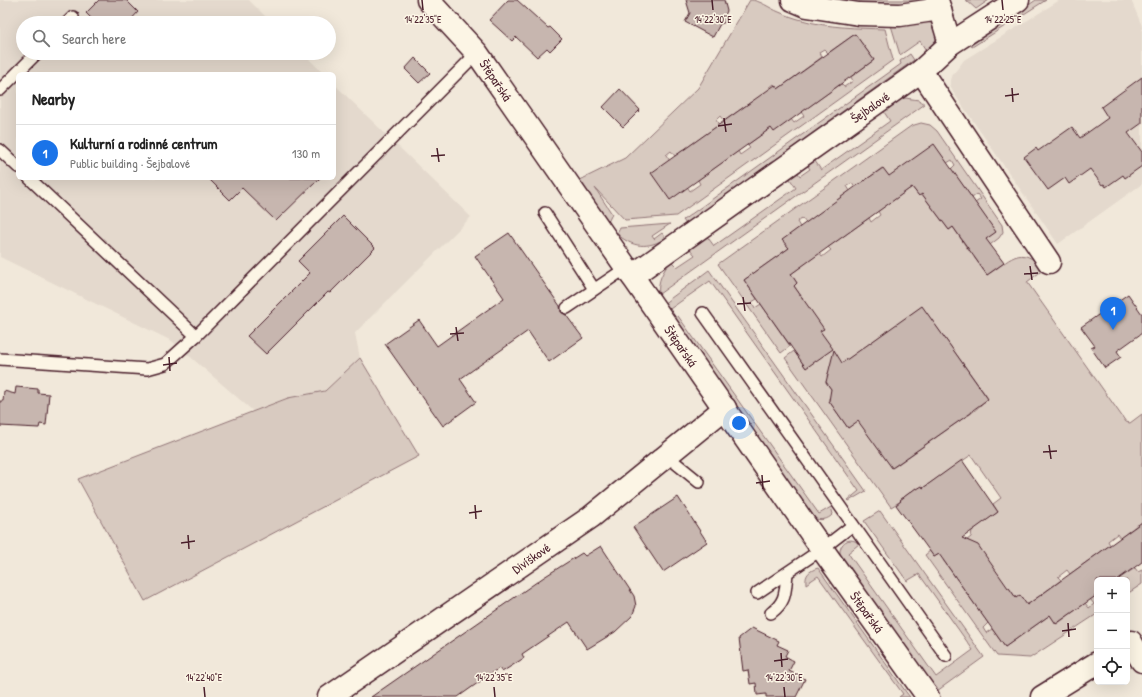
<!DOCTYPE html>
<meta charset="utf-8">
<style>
:root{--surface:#fff;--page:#f6f6f6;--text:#222;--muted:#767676;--line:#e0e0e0;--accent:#1a73e8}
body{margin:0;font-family:"Patrick Hand",sans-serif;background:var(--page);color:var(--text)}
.controls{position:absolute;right:12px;bottom:12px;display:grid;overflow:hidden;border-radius:6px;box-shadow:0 4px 16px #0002}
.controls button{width:36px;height:36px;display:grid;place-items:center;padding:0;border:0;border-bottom:1px solid var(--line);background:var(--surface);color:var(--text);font:20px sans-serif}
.you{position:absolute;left:739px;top:423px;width:14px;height:14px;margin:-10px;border:3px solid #fff;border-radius:50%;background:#1a73e8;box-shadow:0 0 0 6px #1a73e833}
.badge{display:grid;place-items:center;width:26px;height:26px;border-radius:50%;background:var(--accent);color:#fff;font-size:13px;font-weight:700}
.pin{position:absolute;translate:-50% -33px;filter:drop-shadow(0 1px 2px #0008)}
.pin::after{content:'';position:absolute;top:21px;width:14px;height:12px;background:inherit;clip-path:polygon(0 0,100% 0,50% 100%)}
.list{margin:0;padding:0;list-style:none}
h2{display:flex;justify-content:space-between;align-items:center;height:52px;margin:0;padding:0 16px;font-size:17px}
h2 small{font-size:13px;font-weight:400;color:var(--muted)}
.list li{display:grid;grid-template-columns:26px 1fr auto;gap:12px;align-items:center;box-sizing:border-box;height:56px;padding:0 16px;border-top:1px solid var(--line)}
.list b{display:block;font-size:15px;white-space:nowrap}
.list p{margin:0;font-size:13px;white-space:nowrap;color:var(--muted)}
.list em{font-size:13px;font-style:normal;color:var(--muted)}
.icon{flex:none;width:22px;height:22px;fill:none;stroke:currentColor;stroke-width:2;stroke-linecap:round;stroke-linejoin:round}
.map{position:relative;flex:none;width:1142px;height:697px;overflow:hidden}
.search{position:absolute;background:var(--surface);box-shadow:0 4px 16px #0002;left:16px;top:16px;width:320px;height:44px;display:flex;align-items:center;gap:10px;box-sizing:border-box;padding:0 14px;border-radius:22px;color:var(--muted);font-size:15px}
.panel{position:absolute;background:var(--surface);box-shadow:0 4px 16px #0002;left:16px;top:72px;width:320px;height:108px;border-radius:6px}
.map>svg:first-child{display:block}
.built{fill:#e4d9cd}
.green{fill:#d8cac0;stroke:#917476;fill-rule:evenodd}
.building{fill:#c7b6af;stroke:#4a1f2b}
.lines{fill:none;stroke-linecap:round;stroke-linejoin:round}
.service-casing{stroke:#4a1f2b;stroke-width:14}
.minor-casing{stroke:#4a1f2b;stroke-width:25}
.tertiary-casing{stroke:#4a1f2b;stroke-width:25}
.service{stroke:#fcf5e5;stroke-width:11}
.minor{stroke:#fcf5e5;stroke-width:22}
.tertiary{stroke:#fcf5e5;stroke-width:22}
.ticks{fill:none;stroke:#4a1f2b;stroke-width:1.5}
.labels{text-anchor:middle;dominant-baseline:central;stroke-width:3;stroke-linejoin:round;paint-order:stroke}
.street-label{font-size:13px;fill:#4a1f2b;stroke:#fcf5e5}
.ticks-label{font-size:10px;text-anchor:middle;fill:#4a1f2b;stroke:#fcf5e5;stroke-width:3;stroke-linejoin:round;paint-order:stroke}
</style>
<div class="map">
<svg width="1142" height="697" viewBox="0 0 1142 697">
<rect width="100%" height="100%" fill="#f1e8da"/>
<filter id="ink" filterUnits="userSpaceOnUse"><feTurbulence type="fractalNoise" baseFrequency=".025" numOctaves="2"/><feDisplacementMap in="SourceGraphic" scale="8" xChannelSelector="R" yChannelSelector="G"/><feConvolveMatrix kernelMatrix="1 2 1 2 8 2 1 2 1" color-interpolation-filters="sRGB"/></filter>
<g filter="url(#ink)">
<g class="built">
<polygon points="0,0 249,0 272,23 23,23 23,53 303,53 324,74 18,74 18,178 334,178 334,84 471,217 355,333 360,358 325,391 288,398 253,411 172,341 0,257"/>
<polygon points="1060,0 1131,0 1142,26 1142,184 1058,244 953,92 950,84 952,76 964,60"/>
</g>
<g class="green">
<path d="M750,0C760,0 769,8 779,12C786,15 794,18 802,20C829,28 857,28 885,29L893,60L676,216L625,220L595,188L612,214L608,222L580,180L625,158L698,88ZM855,34L874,60L851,77L853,81L844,87L841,84L801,112L804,116L794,123L791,119L771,128L747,145L750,148L740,155L738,151L698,180L700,184L690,191L666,155L671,151L675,156L719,125L716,120L720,116L724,121L751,102L773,93L769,88L774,84L778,89L822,57L819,52L824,49L828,53Z"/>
<polygon points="817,0 926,0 888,7"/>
<polygon points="966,0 989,0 976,9"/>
<polygon points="1036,0 1046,0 972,47 971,45"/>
<polygon points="923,21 934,24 937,37 933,45 927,52 920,41 900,55 890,22"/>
<polygon points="910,54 914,60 686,224 683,220 901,64 900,61"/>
<path d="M905,98L919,100L925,104L659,294C657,281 663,271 671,261L677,267L695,255L689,248L706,235L714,246L796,188L788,176L796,170L800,176L810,169L806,163L813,158L821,170L890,121L882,109L899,100Z"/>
<path d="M921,123L930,125L937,131L1002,225L1003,232L999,238L974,257L987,275C1009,262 1021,241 1043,270L1027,282L1126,422L1130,423L1142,414V529L1137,525L1120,538L1117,534L1108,541L1110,545L1070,574L1067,570L1058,577L1061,580L1027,605L1016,598L1009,588L1005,591L969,541L967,540L971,537L972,530L998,512L993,504L1001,498L971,455L923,488L917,489L916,488L900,500L901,501L891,507L785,358L794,351L806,368L820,331L823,328L797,299L801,296L794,286L797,283L791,274L819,253L822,257L831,250L828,247L869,218L871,222L880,215L878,211L912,187L919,196L922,194L949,230L953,227L969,251L995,232L975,203L981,199L977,194L972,198L951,169L955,165L952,160L947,163L889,176L882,168L855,188L852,183L847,186L850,191L806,223L802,218L797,222L800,227L783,240L789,248L744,280L757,299L752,302L755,308L761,304L790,346L781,353L718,264L911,126ZM920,308H923L987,397V400C980,405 971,415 965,417L894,467L891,466L846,403L840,406L853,424L848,428L829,401V398L835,395L826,382L828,378L827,376L828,373Z"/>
<path d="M670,224L652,236L654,239L662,233L666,238C648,249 633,248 617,234L620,228Z"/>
<polygon points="709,270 866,491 849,501 848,500 859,491 710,281 667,311 663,304"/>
<path d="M678,316L819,514L831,507L833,514C828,520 820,521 813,518L673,320Z"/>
<polygon points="360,358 419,456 145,601 78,479 288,398 325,391"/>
<path d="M880,511L984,657L937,691L840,554C839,543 850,535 859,544L848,553L936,677L973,650L919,574L907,581L864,521Z"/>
<polygon points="930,551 934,557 941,553 945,559 943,560 988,623 983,628 986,633 992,629 1005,647 1050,615 1057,624 1085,603 1089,608 1094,604 1090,599 1097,595 1097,614 1030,658 997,656 925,555"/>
<path d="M818,568L906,692L910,697H899L903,694L818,576L806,584C805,574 809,571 818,568Z"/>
<polygon points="1135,568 1138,572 1142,570 1142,584 1127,594 1127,580 1117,580"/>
</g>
<g class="building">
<polygon points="99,0 126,0 138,12 128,23 96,23 86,13"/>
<polygon points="508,0 517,0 548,28 550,27 562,39 550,51 547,48 537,57 516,37 512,41 489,20"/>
<polygon points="686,0 724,0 727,11 724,17 726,22 720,24 713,37 685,22 690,13"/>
<polygon points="855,34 874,60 774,132 771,128 670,200 651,173 775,85 778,89"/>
<polygon points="415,58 430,73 419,83 405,69"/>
<polygon points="1142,77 1142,123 1128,133 1142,152 1142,166 1125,178 1123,175 1106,187 1104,184 1102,185 1090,169 1069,184 1065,178 1048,190 1024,157 1036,148 1038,151 1072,127 1080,138 1108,118 1101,107"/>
<polygon points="620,89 640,110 623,127 603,107"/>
<polygon points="934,144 996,232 986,239 1004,263 987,275 953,227 949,230 922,194 919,196 912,187 791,274 797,283 794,286 824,329 820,331 833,349 806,368 744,280 789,248 782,240 855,187 883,168 889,176"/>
<polygon points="208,178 320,178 276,221 242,188 230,200"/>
<polygon points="343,216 375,248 330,293 328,292 266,354 247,336 310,273 298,261"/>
<polygon points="509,233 560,306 561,312 566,315 583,338 549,362 528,331 460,379 476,402 443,426 385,344 419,320 437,346 504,298 475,256"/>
<polygon points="1128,294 1142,314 1142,333 1117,351 1121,357 1105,368 1091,348 1095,346 1081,327"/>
<polygon points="922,306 988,399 973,410 971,413 965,417 892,468 858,421 848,428 829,401 831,389 826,382 834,350 842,363"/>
<polygon points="16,387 38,389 38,393 49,394 46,425 40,424 39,428 0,426 0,401 3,401 4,391 15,394"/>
<polygon points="962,460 998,512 962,538 978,545 1008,588 1009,588 1016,598 1020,595 1027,605 1142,522 1142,562 1117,580 1097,580 1097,595 1056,624 1050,615 1005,647 939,554 934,557 896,505 901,501 900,500 916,488 917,489 922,486 923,488"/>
<polygon points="678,497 707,542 663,572 633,527"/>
<polygon points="601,546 634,596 636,606 632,616 615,632 587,649 569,622 522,654 524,658 502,672 499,668 458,697 371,697 544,577 582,553 585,556"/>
<polygon points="752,628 779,641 777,645 788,650 785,656 794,661 789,671 805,679 796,697 766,697 766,694 757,695 756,683 750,684 748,670 743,671 739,638"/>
</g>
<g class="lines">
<defs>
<g id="service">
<polyline points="67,23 73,17"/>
<polyline points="0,90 37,53"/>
<polyline points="0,150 18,167"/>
<polyline points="29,178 196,336"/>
<polyline points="545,213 594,289"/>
<polyline points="567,308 626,268"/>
<polyline points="703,313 946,656"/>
<polyline points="0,359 147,369 165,364 196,336 477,53"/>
<polyline points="667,456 699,482"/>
<polyline points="757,593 822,549 853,525"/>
<path d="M771,613C787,601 785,591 787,573"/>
</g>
<g id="minor">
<polyline points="793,0 807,6 859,14 900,15 940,9"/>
<polyline points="937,0 950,44"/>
<polyline points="921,71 1049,262"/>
<polyline points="632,276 921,71 950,44 1018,0"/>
<polyline points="1131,642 1142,661"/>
<polyline points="329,697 591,517 725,408"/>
<polyline points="1042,697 1097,663"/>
</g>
<polyline id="tertiary" points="428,0 477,53 822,549 928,697"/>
</defs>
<use href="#service" class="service-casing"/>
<use href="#minor" class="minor-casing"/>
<use href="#tertiary" class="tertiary-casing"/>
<use href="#service" class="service"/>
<use href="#minor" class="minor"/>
<use href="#tertiary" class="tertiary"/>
</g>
</g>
<path class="ticks" d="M422,0L423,10M712,0L713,10M1002,0L1003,10M1012,88L1013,102M1005,96L1019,94M724,118L726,132M718,126L732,124M437,148L439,162M431,156L445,155M1030,266L1032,280M1024,274L1038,273M743,297L745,311M737,304L751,303M456,327L458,341M450,334L464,333M169,357L170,371M163,365L177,363M1049,445L1051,459M1043,452L1057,451M762,475L763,489M756,483L770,481M475,505L476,519M469,513L482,511M188,535L189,549M181,543L195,541M1068,623L1069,637M1062,631L1076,629M781,653L782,667M774,661L788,659M204,687L205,697M494,687L495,697M784,687L785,697"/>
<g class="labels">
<g class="street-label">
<text transform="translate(496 80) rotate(56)">Štěpařská</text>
<text transform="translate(870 107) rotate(-35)">Šejbalové</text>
<text transform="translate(681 346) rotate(55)">Štěpařská</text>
<text transform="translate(531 558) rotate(-35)">Divíškové</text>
<text transform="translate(867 612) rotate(54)">Štěpařská</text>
</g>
</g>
<g class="ticks-label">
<text x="423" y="23">14°22'35"E</text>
<text x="713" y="23">14°22'30"E</text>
<text x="1003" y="23">14°22'25"E</text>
<text x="204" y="681">14°22'40"E</text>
<text x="494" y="681">14°22'35"E</text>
<text x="784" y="681">14°22'30"E</text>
</g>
</svg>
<div class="controls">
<button>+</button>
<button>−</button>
<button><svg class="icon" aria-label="locate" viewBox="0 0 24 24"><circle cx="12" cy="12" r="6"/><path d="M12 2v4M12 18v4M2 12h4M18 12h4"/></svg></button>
</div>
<div class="you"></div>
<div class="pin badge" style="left:1113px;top:330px">1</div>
<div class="search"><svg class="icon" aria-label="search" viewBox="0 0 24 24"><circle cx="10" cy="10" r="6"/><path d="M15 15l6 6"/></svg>Search here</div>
<section class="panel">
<h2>Nearby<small></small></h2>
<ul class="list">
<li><span class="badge">1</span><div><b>Kulturní a rodinné centrum</b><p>Public building · Šejbalové</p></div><em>130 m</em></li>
</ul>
</section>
</div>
